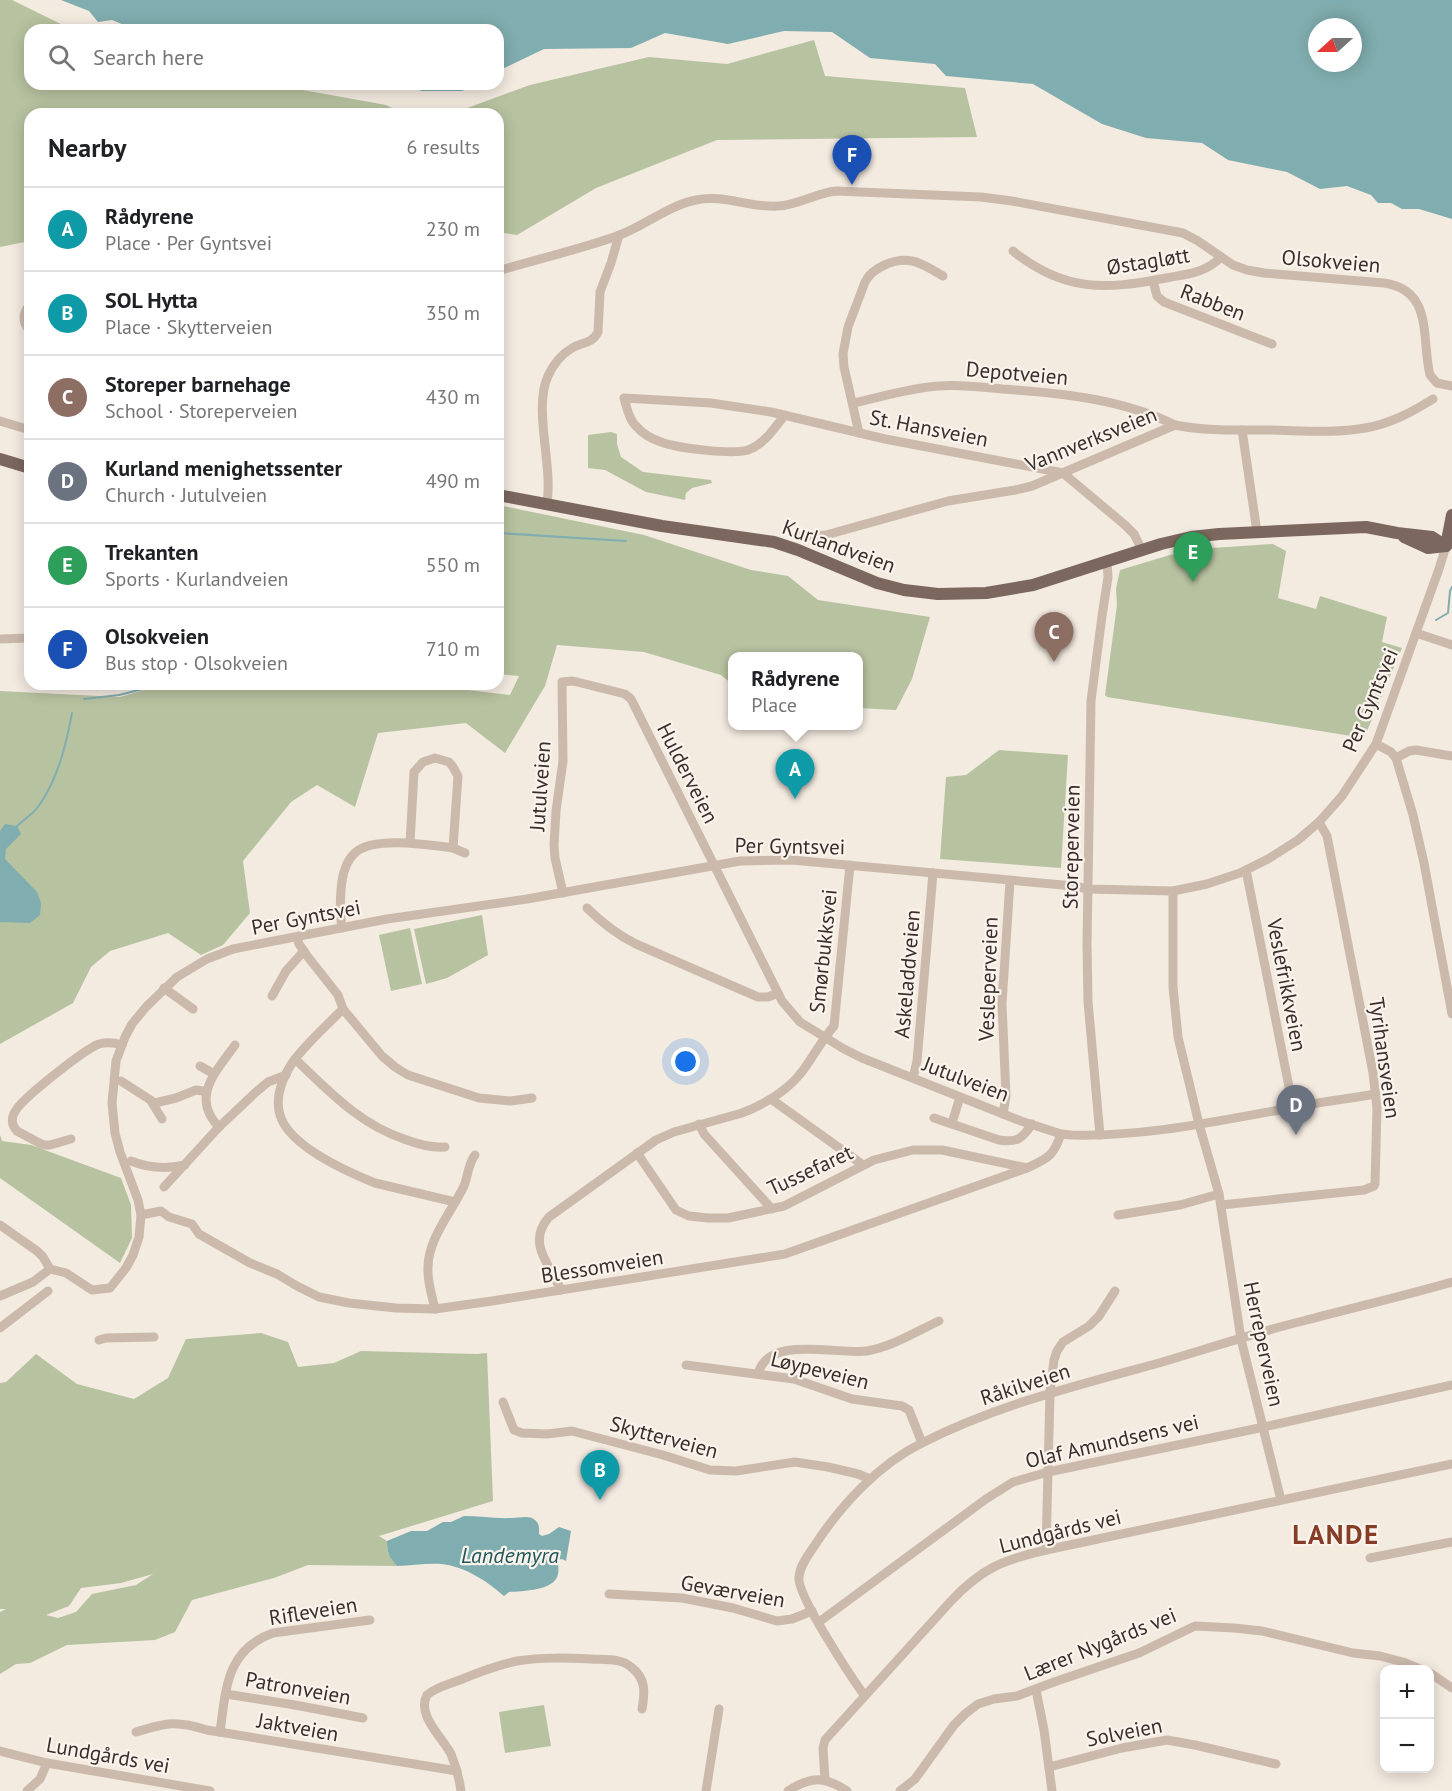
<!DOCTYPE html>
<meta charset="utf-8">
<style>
:root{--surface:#fff;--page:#f6f6f6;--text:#202124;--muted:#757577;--line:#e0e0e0;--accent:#21575a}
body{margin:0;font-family:"PT Sans",sans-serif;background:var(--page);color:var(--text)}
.controls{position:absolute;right:18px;bottom:18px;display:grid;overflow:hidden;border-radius:12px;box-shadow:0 3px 15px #0003}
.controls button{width:54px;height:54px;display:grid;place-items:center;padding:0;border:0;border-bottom:2px solid var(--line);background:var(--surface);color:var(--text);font:30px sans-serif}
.compass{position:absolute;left:1308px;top:18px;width:54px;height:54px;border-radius:50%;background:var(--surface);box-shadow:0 3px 15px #0003;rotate:249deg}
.you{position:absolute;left:686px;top:1062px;width:21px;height:21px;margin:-15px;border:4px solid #fff;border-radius:50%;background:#1a73e8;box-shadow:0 0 0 9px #1a73e833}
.badge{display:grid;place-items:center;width:39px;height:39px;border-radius:50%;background:var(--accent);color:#fff;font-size:20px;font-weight:700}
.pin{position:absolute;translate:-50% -50px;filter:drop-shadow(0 2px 3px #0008)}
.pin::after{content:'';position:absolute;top:32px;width:21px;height:18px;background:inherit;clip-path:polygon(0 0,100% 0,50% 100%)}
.popup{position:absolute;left:728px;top:652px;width:135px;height:78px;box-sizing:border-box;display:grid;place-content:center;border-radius:12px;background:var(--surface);filter:drop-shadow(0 2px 4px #0005);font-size:20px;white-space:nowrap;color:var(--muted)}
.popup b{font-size:22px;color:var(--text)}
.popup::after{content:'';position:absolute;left:50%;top:100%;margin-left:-12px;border:12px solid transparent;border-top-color:var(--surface)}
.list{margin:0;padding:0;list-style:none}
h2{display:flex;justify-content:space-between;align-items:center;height:78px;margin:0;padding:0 24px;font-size:26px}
h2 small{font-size:20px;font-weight:400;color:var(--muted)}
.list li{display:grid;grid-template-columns:39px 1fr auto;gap:18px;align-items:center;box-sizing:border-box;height:84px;padding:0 24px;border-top:2px solid var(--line)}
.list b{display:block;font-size:22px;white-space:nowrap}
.list p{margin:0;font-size:20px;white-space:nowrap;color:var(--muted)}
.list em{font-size:20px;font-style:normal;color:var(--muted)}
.icon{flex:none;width:33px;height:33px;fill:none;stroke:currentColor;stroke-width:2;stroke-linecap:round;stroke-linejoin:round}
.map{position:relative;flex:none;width:1452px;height:1791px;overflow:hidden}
.search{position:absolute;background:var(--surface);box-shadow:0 3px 15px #0003;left:24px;top:24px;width:480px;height:66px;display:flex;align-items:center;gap:15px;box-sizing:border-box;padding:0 21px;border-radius:18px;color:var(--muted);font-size:22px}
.panel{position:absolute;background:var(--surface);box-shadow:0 3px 15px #0003;left:24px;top:108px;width:480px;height:582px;border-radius:18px}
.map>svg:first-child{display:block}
.green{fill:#b7c2a0;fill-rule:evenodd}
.water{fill:#80adaf;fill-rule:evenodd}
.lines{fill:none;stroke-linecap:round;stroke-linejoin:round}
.stream{stroke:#80adaf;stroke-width:2}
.minor{stroke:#cbbaac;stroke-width:9}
.major{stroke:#7b675d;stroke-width:12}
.labels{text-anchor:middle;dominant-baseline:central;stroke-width:4.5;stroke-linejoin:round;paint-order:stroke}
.street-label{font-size:21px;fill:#392f2b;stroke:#faf4ed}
.water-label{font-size:22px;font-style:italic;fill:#21575a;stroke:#faf4ed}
.district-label{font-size:27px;font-weight:bold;letter-spacing:1.5px;fill:#863d26;stroke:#faf4ed}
</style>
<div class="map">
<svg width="1452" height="1791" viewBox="0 0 1452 1791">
<rect width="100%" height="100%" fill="#f3eae0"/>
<g class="green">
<polygon points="0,0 12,0 73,30 30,30 30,84 139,84 142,89 270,84 386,105 404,114 30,114 30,241 0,247"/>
<polygon points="814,40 825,76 965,88 977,137 717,140 596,188 517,235 498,232 498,114 451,114 530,85 649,57 727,64"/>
<polygon points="611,432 617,434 617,444 621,457 643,472 711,480 712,483 692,488 686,493 685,500 646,492 605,470 588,468 588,435"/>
<polygon points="498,505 644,535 751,570 788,576 818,600 930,617 912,679 896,710 858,708 858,656 732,656 732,684 721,675 644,652 557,645 545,686 505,753 466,723 378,733 355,807 317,785 291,802 243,861 250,913 223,945 201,955 168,933 110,951 91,967 73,1003 0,1044 0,691 120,697 165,684 417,684 510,695 519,676 498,674"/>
<polygon points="1273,544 1286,551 1278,598 1316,609 1320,596 1387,617 1382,642 1402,648 1364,738 1107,697 1105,695 1117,605 1116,589 1120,570 1170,555 1212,548"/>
<polygon points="999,750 1068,755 1061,868 940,859 946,777 966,775"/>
<polygon points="482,915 488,955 447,978 426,984 414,929"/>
<polygon points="410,928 422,984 391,991 379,935"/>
<polygon points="0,1135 2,1141 31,1145 121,1178 131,1205 132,1238 120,1263 0,1178"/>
<path d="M261,1333L288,1342L298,1367L334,1363L361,1351L477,1354L487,1353L493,1501L379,1536L387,1541C387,1552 389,1558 397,1566L308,1565L274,1578L192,1600L175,1632L155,1640L67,1645L30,1663L16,1664L0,1674V1612L6,1609H0V1383L6,1382L36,1354L77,1384L134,1399L168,1378L186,1339ZM153,1574L136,1585L92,1594L76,1612L58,1618L46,1615L69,1606L81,1588L121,1583Z"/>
<polygon points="544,1705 551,1746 505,1753 499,1712"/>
</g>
<g class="water">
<path d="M61,0H1452V219L1419,209H1402L1391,203H1378L1371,195L1347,186L1320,189L1287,172L1228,160L1202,143L1146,138L1102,124L1033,84L946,76L935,64L870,58L832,32L784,31L728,44L665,33L631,48L544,49L498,71V30H126L124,25L112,20L98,22L89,11ZM1317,27H1353V63H1317Z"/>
<polygon points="400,84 475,84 462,91 422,91"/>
<polygon points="5,824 17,826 21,834 6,849 5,859 37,892 41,903 40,915 30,923 0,922 0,831"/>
<path d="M464,1516C480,1516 496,1519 512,1518C520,1518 529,1515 535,1520C540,1524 539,1529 539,1534L542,1536L549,1534L559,1527L571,1531L566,1561L562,1559L558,1560C558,1564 559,1570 558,1574C555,1591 522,1591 509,1592L504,1596C487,1581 464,1566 441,1564C426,1563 411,1566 397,1566C389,1558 387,1552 387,1541L411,1531H427L443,1522H451Z"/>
</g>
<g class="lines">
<g class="stream">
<polyline points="498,533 626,541"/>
<polyline points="1436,620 1448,613 1450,591 1452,587"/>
<polyline points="84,699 119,695 163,684"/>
<path d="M17,826C23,820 33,814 38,807C58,779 66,745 72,713"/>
</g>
<g class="minor">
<path d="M1013,251C1064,292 1105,290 1166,278C1187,274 1206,273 1221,257"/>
<path d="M498,271C537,259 578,250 617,236C643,227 669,205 696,200C724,194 750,208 778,206C798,205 816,193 836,191L981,197L1012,201L1183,233L1198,241L1233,265L1247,270L1264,273L1384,283C1434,290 1421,339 1430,375L1437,383L1452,386"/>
<polyline points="1153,281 1157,296 1164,302 1272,344"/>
<path d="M30,305C22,313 22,323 30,331"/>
<path d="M853,403C881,397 910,388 938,386C959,384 981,387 1002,389C1061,393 1122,399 1175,425"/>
<path d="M785,415C774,428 765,444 748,450C732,455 677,448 661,442C652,439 643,434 637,427C629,420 627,408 624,398L711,403L771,412L885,439L1063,473L1125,525L1134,534L1142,550"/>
<polyline points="0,421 30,430"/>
<polyline points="1242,430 1257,532"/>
<path d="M859,433L844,367L843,354L848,327L865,282C873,267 895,258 912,261C923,263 934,271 943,276"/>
<path d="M547,503C553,465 533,408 548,376C553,365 562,354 572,348C582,342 592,344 598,332L600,292L611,263L619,235"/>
<path d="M798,536L826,535L948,501L1015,490L1032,486L1175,425C1204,431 1234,430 1263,430C1297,430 1332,434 1365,428C1390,424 1412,412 1433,399"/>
<polyline points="1416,633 1452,645"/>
<polyline points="0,639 30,638"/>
<polyline points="1376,744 1391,752 1396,758 1413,815 1424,863 1452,1014"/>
<polyline points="1396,758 1409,751 1416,750 1452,756"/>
<polyline points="453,848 465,853"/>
<polyline points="1246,870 1293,1107"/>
<polyline points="1173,891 1173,987 1178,1037 1199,1124 1219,1194 1241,1339 1281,1500"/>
<path d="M563,893L555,858L554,845L556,811L563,761L562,682L573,681L625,694L631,699L782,1001L800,1022L844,1049L862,1058L1021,1121L1061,1134L1071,1135C1145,1137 1217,1121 1290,1108C1318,1102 1347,1099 1376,1094"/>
<path d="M587,908C602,923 618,935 636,944L758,997H768L778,993"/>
<path d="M342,928C340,915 340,903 341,890C342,876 345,861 356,852C375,836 429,845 453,848L458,776L453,767L449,762L435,758L423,762L414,772L410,843"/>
<polyline points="297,937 299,944 308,957 338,995 343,1009 382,1056 395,1067 408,1075 479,1098 511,1101 532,1098"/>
<polyline points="164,988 193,1009"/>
<polyline points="272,996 286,971 304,951"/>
<path d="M343,1009C327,1025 309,1041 295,1059C284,1074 274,1096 280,1115C289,1146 348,1172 375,1183L455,1202"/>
<path d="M295,1059C329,1091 359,1124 404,1139C417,1144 431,1148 445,1147"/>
<polyline points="200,1066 214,1074"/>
<polyline points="913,1078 917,1061 933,873"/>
<polyline points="121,1081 155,1103 176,1098 196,1090 203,1091 206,1094"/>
<polyline points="771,1099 863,1165"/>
<polyline points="151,1101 162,1119"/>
<polyline points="1003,1114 1006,1096 1002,1004 1010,881"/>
<path d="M934,1118L999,1140C1017,1143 1022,1139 1032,1124"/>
<polyline points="952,1123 960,1097"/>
<polyline points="699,1124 704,1134 772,1209"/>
<path d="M219,1127C190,1097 216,1072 235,1045"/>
<polyline points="1100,1135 1088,1002 1087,944 1091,701 1102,616 1108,577 1107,561"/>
<path d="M71,1139L50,1145H43L17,1131C11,1125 11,1117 16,1110C24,1097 85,1049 99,1044C107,1042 113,1042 122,1045"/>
<polyline points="637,1153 676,1210 689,1216 708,1218 728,1218 784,1206 874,1160 913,1150 942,1150 1027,1168"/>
<path d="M131,1161C148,1168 167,1169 185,1165"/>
<polyline points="164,1187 219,1127 256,1092 268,1082 286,1075"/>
<polyline points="1221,1205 1364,1190 1374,1186 1375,1184 1377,1108 1373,1073 1327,836 1319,822"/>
<path d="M141,1215L161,1211L169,1217L192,1224L199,1234L250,1263L277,1274L297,1286L319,1297L349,1303L396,1308L435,1309L492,1301L785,1254L1027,1168C1048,1158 1053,1157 1061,1134"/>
<polyline points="1118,1215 1180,1205 1219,1194"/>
<polyline points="0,1225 37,1251 43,1257 50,1269 66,1273 92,1290 110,1288 126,1268 133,1255 139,1237 141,1215 138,1200 120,1152 115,1133 112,1103 116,1061 125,1037 132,1024 146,1007 177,977 207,959 233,949 387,919 527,899 740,861 792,860 1074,886 1088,889 1173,891 1207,884 1240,873 1268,859 1298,840 1319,822 1342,796 1376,744 1439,569 1446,546"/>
<path d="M561,1290C550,1265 526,1243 549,1217L656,1140L674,1132L742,1113C765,1104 789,1090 804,1069C814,1055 822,1040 834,1026L850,865"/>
<polyline points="0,1296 33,1282 50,1269"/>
<path d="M435,1309C432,1296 427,1281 428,1267C428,1239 452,1211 464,1186C468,1176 468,1164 475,1155"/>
<polyline points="0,1328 48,1291"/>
<polyline points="99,1340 106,1338 154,1337"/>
<polyline points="686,1365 794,1379 852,1399 902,1406 909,1410 922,1443"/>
<path d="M758,1374C768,1334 838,1355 867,1351C892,1347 917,1331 939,1321"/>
<polyline points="503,1402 514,1430 522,1433 547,1434 572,1431 663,1455 710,1470 736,1471 795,1462 828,1467 858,1474 870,1479"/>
<polyline points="1046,1550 1050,1392 1054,1360 1057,1351 1063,1342 1089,1326 1099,1316 1115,1291"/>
<polyline points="1370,1558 1452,1542"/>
<polyline points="609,1594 682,1598 733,1608 777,1621 792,1619 812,1611"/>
<polyline points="819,1622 986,1499 1013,1482 1048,1472 1264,1427 1452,1385"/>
<polyline points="1430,1673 1452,1688"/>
<polyline points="1036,1690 1044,1730 1052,1791"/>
<polyline points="226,1694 295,1705 363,1718"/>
<path d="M864,1695C852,1678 796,1594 799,1577C800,1565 809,1554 815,1545C841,1505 879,1464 922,1443C997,1405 1078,1385 1159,1363C1207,1349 1254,1333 1303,1321C1352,1308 1403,1296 1452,1282"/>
<path d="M136,1732C166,1723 175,1720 207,1730L457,1771"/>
<path d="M220,1732C226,1689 226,1650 273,1633L370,1620"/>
<polyline points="0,1751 47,1763 210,1791"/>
<polyline points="1049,1767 1122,1748 1167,1740 1195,1745 1276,1764"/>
<path d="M825,1780L823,1748L825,1740L951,1601C982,1568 1003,1560 1046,1550L1452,1464"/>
<polyline points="27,1791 40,1779 47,1763"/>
<path d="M461,1791C459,1778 456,1766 451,1754C443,1738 416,1715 427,1695C436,1687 449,1684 460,1680C479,1672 498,1665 517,1661C542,1657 567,1658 591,1659C604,1660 621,1658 631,1667C646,1678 645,1692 642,1709"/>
<polyline points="706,1791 719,1709"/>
<path d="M788,1791C811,1776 824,1776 847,1791"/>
<polyline points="900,1791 915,1779 954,1725 965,1714 978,1704 994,1699 1017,1696 1054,1682 1139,1653 1195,1626 1234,1628 1262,1631 1353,1653 1380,1656 1403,1662 1422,1670"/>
</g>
<g class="major">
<polyline points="0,459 30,468"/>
<polyline points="498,495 662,526 774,542 798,550 877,583 904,590 938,594 986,593 1033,585 1161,544 1191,537 1219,534 1366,527 1397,533 1432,537 1446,546"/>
<polyline points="1404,537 1428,548 1446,546"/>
<polyline points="1446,546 1452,515"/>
</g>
</g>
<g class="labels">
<g class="street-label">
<text transform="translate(1148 261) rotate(-9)">Østagløtt</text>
<text transform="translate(1331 261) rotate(5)">Olsokveien</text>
<text transform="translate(1213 302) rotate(21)">Rabben</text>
<text transform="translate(1017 373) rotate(5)">Depotveien</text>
<text transform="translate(929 428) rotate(11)">St. Hansveien</text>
<text transform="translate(1091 439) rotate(-22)">Vannverksveien</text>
<text transform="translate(839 546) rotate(20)">Kurlandveien</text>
<text transform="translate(1370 700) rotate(-67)">Per Gyntsvei</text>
<text transform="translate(688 773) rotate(63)">Hulderveien</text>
<text transform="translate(540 786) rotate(-86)">Jutulveien</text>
<text transform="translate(790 846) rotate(1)">Per Gyntsvei</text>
<text transform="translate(1071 847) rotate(-89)">Storeperveien</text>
<text transform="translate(306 917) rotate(-11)">Per Gyntsvei</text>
<text transform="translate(823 951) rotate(-84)">Smørbukksvei</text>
<text transform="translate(907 974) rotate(-85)">Askeladdveien</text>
<text transform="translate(988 979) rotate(-88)">Vesleperveien</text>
<text transform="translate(1287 985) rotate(79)">Veslefrikkveien</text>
<text transform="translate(1385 1058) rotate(82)">Tyrihansveien</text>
<text transform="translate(966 1079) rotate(21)">Jutulveien</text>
<text transform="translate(810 1170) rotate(-25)">Tussefaret</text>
<text transform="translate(602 1266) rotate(-9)">Blessomveien</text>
<text transform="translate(1264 1344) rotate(78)">Herreperveien</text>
<text transform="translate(820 1370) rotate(14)">Løypeveien</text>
<text transform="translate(1025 1384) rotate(-18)">Råkilveien</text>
<text transform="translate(664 1437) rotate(15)">Skytterveien</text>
<text transform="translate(1112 1441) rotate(-13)">Olaf Amundsens vei</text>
<text transform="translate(1060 1531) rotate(-14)">Lundgårds vei</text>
<text transform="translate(733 1591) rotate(10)">Geværveien</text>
<text transform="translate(313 1611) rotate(-9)">Rifleveien</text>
<text transform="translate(1100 1644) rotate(-22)">Lærer Nygårds vei</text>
<text transform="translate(298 1688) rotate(10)">Patronveien</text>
<text transform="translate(298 1727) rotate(10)">Jaktveien</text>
<text transform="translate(1124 1732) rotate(-11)">Solveien</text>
<text transform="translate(108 1755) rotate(10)">Lundgårds vei</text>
</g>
<g class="water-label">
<text x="510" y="1555">Landemyra</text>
</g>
<g class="district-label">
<text x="1336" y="1534">LANDE</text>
</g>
</g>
</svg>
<div class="controls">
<button>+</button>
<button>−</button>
</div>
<svg class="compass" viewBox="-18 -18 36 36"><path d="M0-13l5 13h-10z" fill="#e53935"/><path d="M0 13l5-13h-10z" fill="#757577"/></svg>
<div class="you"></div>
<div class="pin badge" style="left:795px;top:799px;background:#0f9aa8">A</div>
<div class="popup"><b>Rådyrene</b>Place</div>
<div class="pin badge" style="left:600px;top:1500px;background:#0f9aa8">B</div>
<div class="pin badge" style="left:1054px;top:662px;background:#8d6e63">C</div>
<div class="pin badge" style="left:1296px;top:1135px;background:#6b7280">D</div>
<div class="pin badge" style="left:1193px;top:582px;background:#2e9e5b">E</div>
<div class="pin badge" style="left:852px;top:185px;background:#1a4fb4">F</div>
<div class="search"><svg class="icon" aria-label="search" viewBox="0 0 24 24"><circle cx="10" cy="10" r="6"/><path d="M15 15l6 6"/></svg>Search here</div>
<section class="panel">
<h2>Nearby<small>6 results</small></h2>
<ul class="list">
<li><span class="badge" style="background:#0f9aa8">A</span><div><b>Rådyrene</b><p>Place · Per Gyntsvei</p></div><em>230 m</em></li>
<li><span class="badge" style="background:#0f9aa8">B</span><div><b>SOL Hytta</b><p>Place · Skytterveien</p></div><em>350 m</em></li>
<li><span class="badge" style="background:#8d6e63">C</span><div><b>Storeper barnehage</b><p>School · Storeperveien</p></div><em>430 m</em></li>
<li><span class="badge" style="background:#6b7280">D</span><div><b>Kurland menighetssenter</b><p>Church · Jutulveien</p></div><em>490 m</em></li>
<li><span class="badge" style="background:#2e9e5b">E</span><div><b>Trekanten</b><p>Sports · Kurlandveien</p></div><em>550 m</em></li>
<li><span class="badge" style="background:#1a4fb4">F</span><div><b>Olsokveien</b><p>Bus stop · Olsokveien</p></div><em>710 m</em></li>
</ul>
</section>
</div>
